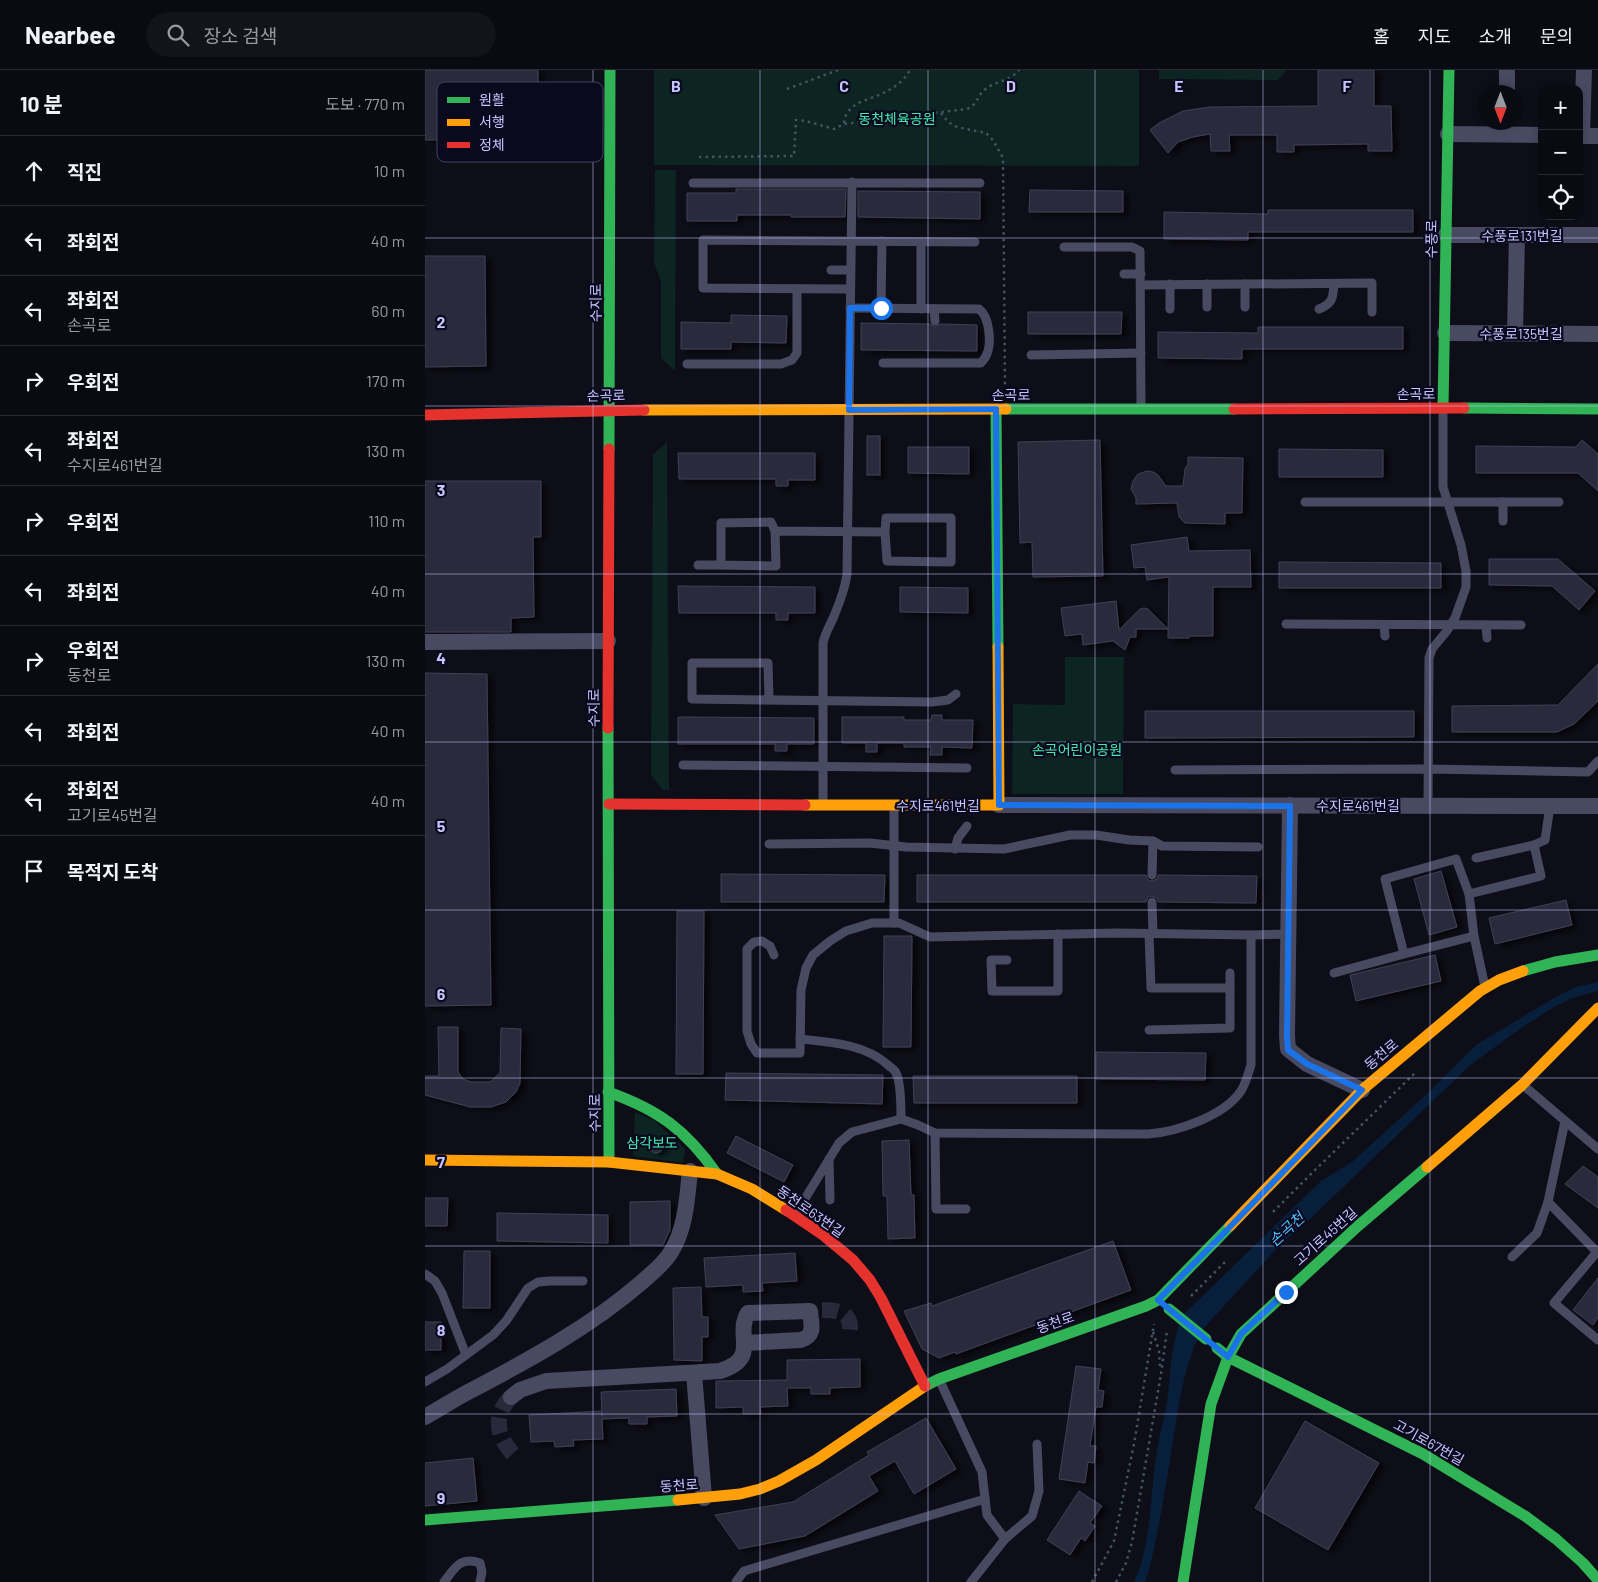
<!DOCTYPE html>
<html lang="ko">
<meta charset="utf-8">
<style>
:root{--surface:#0a0a12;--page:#13131b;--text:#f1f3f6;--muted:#999a9f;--line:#2a2b32}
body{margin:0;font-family:Barlow,"Noto Sans KR",sans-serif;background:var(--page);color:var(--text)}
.controls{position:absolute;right:15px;top:15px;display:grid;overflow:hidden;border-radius:10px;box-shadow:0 2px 8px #0003}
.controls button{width:45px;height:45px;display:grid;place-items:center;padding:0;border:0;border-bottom:1px solid var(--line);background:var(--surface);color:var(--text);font:25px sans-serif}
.compass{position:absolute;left:1053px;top:15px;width:45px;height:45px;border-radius:50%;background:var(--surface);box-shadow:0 2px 8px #0003;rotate:180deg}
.stop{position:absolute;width:15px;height:15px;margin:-11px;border:4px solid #1a73e8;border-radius:50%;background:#fff}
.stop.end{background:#1a73e8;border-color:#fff;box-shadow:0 1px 5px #0008}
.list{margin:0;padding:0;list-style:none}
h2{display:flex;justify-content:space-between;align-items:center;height:65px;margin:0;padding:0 20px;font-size:21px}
h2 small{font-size:16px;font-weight:400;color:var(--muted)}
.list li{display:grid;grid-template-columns:32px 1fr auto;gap:15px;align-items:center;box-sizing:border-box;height:70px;padding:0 20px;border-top:1px solid var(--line)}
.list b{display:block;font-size:19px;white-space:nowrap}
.list p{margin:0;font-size:16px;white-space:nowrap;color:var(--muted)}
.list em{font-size:16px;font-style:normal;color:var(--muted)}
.icon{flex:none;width:28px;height:28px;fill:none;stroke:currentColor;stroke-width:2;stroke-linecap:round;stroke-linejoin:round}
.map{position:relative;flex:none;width:1173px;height:1512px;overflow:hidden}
header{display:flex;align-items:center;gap:30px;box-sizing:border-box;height:70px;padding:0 25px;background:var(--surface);border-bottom:1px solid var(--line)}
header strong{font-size:24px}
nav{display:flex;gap:28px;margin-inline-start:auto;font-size:18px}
.search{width:350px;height:45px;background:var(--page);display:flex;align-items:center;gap:12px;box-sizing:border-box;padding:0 18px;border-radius:28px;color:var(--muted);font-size:19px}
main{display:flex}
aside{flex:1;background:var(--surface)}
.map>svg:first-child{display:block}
.green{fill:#0c2422}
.water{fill:#071f3b}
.building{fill:#2b2a3c;stroke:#403f58;filter:url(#shadow)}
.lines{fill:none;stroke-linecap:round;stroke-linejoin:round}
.street-tunnel{stroke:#2a293b;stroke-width:16;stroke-dasharray:16 8;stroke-linecap:butt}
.path{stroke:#41545f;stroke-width:2.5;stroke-dasharray:2.5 4;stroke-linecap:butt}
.lane{stroke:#484a62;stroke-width:9}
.street{stroke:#484a62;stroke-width:16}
.fast{stroke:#30b455;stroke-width:11}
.slow{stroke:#ff9f0a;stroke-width:11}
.jam{stroke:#e5322d;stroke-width:11}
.fast-bridge{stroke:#30b455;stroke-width:11}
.route{stroke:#1a73e8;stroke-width:6}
.grid{fill:none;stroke:#c6c5ff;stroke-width:1;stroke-opacity:0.55}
.labels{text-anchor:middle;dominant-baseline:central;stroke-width:4.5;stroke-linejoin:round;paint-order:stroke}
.park-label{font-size:14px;fill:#47e9af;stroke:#0b091d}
.street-label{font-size:14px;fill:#c6c5ff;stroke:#0b091d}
.water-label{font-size:15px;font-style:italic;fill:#53c2ff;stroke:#0b091d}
.key{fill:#0b091d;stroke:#434161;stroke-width:1}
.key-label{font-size:14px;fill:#c6c5ff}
.grid-label{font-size:16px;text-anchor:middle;font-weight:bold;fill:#c6c5ff;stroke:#0b091d;stroke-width:4.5;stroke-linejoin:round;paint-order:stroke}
</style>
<header>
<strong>Nearbee</strong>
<div class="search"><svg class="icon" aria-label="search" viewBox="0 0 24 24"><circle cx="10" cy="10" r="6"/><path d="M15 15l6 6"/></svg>장소 검색</div>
<nav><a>홈</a><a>지도</a><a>소개</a><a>문의</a></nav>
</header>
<main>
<aside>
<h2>10 분<small>도보 · 770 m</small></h2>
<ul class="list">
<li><svg class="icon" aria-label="ahead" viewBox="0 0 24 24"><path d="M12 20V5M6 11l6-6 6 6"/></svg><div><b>직진</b></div><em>10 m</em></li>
<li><svg class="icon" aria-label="left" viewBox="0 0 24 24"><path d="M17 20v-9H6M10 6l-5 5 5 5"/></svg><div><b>좌회전</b></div><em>40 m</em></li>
<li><svg class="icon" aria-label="left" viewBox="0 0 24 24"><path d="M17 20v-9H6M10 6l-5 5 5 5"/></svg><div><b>좌회전</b><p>손곡로</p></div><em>60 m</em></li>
<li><svg class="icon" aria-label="right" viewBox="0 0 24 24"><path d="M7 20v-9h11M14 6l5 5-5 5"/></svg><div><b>우회전</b></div><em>170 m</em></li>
<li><svg class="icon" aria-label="left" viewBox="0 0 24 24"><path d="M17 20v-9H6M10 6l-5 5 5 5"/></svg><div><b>좌회전</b><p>수지로461번길</p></div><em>130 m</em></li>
<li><svg class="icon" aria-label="right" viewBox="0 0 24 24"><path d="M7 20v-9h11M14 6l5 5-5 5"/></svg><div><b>우회전</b></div><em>110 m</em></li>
<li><svg class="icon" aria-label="left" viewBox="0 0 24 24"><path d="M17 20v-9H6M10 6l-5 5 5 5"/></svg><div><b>좌회전</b></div><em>40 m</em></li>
<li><svg class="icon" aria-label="right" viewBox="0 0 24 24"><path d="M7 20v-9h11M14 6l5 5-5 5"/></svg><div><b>우회전</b><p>동천로</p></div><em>130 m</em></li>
<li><svg class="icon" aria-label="left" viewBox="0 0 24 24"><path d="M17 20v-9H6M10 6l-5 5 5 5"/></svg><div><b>좌회전</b></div><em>40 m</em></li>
<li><svg class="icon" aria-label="left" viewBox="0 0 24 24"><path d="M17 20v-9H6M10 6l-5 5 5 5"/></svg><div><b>좌회전</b><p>고기로45번길</p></div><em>40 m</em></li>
<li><svg class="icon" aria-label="arrive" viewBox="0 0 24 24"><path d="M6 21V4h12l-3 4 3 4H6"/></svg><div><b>목적지 도착</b></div></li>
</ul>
</aside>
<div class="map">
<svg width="1173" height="1512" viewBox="0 0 1173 1512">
<defs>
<filter id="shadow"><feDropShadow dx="5.5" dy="3" stdDeviation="2.5" flood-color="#0009"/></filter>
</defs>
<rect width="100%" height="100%" fill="#0e0e18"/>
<g class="green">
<polygon points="229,0 714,0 714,96 229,95"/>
<polygon points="734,0 860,0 860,2 853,10 734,9"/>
<polygon points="230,100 251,100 250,301 236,288 236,211 229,193"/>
<polygon points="242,372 244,720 238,720 226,705 228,385"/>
<polygon points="640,587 699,587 698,724 587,724 588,634 640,635"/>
<polygon points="210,1042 229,1050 260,1079 258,1093 208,1086"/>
</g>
<path class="water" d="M1173,912V921L1147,928L1129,937L1099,956L1044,996L884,1150L855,1175L777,1260C759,1294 754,1334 748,1371C741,1416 734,1460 723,1504L720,1512H709C726,1476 725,1427 731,1388C733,1369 739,1351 742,1332C747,1298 744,1274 760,1243L896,1111L927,1092L1004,1022L1051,975L1132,926L1151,917Z"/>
<g class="building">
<polygon points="0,0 113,0 114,69 0,70"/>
<polygon points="893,0 949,0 949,36 966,36 967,81 943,81 943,74 869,75 869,82 852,82 852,65 804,65 805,81 786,81 785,64 768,67 753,72 743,83 725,60 734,53 758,41 785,37 893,36"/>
<polygon points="311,119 421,119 420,147 366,147 366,145 312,145 312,151 262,151 262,123 311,123"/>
<polygon points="605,120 698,121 698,142 604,142"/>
<polygon points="433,121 555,122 555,149 433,147"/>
<polygon points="843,140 988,140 988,162 823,162 823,170 739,169 739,142 843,144"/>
<polygon points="0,186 60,186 61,296 0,297"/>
<polygon points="603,242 697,242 696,264 603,264"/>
<polygon points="306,245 362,246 361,273 306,272 306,279 256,279 256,252 306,253"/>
<polygon points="436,253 505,254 510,257 515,254 552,255 552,281 436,280"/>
<polygon points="833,257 978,257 978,279 817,279 817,289 733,288 733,262 833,263"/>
<rect x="442" y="366" width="13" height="39"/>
<polygon points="675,370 678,506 608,507 607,472 595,473 593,372"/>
<polygon points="1157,370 1173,384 1173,421 1153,403 1051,403 1051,376 1151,377"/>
<polygon points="483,377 544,377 544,404 483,403"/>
<polygon points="854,379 958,380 958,407 854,407"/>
<polygon points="253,383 390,383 390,410 363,410 363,416 351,416 351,409 254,409"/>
<polygon points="763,387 818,388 817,443 800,443 800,454 760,453 754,447 752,433 711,434 711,428 706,419 708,411 713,404 722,401 728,402 733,405 741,416 758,416 760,399 763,394"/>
<polygon points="0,411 116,411 116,467 108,467 109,547 86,548 86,562 0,562"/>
<polygon points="762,467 764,481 825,480 826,517 788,517 788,566 764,566 764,568 743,568 744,507 722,510 720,497 709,498 706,475"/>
<polygon points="1064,489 1133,489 1170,521 1154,540 1127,516 1064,515"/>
<polygon points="854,492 1016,493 1016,518 854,518"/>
<polygon points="253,516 390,517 390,543 363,543 363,550 351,550 351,543 254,543"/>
<polygon points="475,517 543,518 543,543 475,542"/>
<polygon points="691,531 694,560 715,539 719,538 723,539 743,559 711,559 711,567 705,567 700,580 688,571 658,575 657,564 640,566 636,538"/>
<polygon points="1173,594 1173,631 1149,654 1132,662 1027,662 1027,636 1133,635"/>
<polygon points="0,603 62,604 66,935 0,936"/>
<polygon points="720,641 989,641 989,667 720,668"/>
<polygon points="507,645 517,645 517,650 548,650 547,678 517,677 517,685 505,685 506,677 479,677 479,673 452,673 452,682 441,682 441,673 417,673 417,647 479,647 479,650 506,650"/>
<polygon points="253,647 389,648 389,674 362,674 362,681 350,681 350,674 253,674"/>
<polygon points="1016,801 1032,857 1004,865 989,809"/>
<polygon points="296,804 460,805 459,832 296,832"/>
<polygon points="492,805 721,805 723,810 727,811 732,809 733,805 832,806 831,833 733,832 732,828 727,826 723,827 721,832 492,832"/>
<polygon points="1141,830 1147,855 1070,874 1064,848"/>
<polygon points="252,841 279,841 278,1004 251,1004"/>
<polygon points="459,866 487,866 486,977 458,977"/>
<polygon points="1010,885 1016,911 931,931 925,905"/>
<polygon points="13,957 33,957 33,1002 38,1009 46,1012 65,1012 75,1003 76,958 96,959 95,1013 91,1022 81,1032 66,1037 45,1037 0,1025 0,1006 14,1006"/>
<polygon points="671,982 781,983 780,1010 671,1009"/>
<polygon points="301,1003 458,1005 457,1034 300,1030"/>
<polygon points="488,1006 652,1006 652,1033 489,1033"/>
<polygon points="311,1066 368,1095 359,1112 302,1083"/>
<circle cx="231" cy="1076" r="7"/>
<polygon points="484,1070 486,1125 489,1125 490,1168 463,1169 462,1126 458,1126 457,1071"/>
<polygon points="1158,1096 1173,1107 1173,1138 1140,1114"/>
<polygon points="0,1128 23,1128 22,1156 0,1156"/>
<polygon points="245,1131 245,1160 238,1175 205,1175 205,1132"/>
<polygon points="72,1143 183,1145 183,1173 72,1171"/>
<polygon points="688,1171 706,1220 531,1284 530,1282 514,1288 497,1279 479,1241 506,1233 507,1236"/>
<polygon points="39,1181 65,1181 65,1238 38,1238"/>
<polygon points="370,1183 372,1211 337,1213 338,1221 318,1222 318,1215 281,1217 279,1188"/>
<polygon points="1173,1208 1173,1248 1168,1255 1148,1240"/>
<polygon points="276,1217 277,1247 283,1247 283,1267 277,1267 277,1291 249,1290 248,1218"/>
<rect x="0" y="1252" width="16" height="28"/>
<polygon points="435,1289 435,1317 405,1318 405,1324 386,1324 386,1318 362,1318 363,1336 335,1337 336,1344 318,1344 318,1337 291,1338 291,1311 362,1310 362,1290"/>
<polygon points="651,1296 676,1299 673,1320 679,1321 677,1337 671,1337 665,1376 671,1376 669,1393 663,1392 660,1413 634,1409"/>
<polygon points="251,1319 252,1346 222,1347 222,1354 204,1354 204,1348 177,1349 178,1369 148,1370 149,1376 130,1377 129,1371 106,1372 104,1345 177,1341 177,1346 176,1322"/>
<polygon points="501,1348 531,1399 489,1424 470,1391 444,1406 453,1421 380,1466 314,1479 290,1445 368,1432 444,1385 442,1382"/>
<polygon points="880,1351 954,1393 903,1480 830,1438"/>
<polygon points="48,1388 52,1431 0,1436 0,1393"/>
<polygon points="654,1421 677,1436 665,1453 670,1456 660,1471 656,1468 645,1485 622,1470"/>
</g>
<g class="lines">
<g class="street-tunnel">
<path d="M397,1240C416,1240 429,1244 424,1266"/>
<path d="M86,1327C68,1345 71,1366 88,1384"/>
</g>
<g class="path">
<polyline points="362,19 413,0"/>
<polyline points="516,43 523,52 532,57 561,63 568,70 578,88 580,316"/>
<path d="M419,53C420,49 420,45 423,42C430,31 447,29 458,23C469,18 479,11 485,0"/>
<path d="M274,87L369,86L371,50L381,51L409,59L419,54L542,39C554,34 552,24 562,18C572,11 585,11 594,0"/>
<polyline points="848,1142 888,1102 992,1001"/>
<polyline points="766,1226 801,1191"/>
<polyline points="728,1262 734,1281 735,1298"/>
<polyline points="736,1304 742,1261"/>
<polyline points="667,1512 689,1471 709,1374 729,1254"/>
<polyline points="691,1512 701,1493 707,1472 736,1304"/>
</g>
<g class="lane">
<polyline points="268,113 555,113"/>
<polyline points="496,172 496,239"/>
<polyline points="639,177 707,177 715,181 716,338"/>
<polyline points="406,200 425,200"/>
<polyline points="699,204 716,204"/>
<polyline points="745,214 745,239"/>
<polyline points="782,214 782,237"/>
<polyline points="820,214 820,237"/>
<polyline points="716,215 947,213 947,242"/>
<polyline points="425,219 278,218 278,170 550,172"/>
<path d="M425,238L554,239C565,247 567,275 561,286C560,289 557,291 556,293H458"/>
<polyline points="456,238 457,171"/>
<polyline points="509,239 510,251"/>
<path d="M894,239C908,233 908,228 909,214"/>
<polyline points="606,285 716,283"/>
<polyline points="262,294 356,294 367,290 372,283 372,219"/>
<polyline points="880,432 1134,432"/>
<polyline points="1078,432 1078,451"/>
<polyline points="350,461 351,496 296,495 296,453 346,452 350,461 460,462 461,448 526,448 526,492 462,491 460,462"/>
<polyline points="273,495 296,495"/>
<polyline points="861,554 1096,555"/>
<polyline points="959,555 960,566"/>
<polyline points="1061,555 1062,568"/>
<polyline points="344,629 343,593 267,593 267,629 507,632 523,630 531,624"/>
<polyline points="258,695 542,698"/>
<polyline points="750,700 1003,699 1163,702 1173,691"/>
<path d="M398,735V573C400,563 405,556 409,546C415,532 420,519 422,504L427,112"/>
<polyline points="1003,735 1004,588 1007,579 1021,562 1030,548 1041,517 1041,501 1036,475 1018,417 1018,338"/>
<polyline points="344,774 445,773 481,777 579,779 645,765 671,765 704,770 728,771 737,776 833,777"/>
<polyline points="530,779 533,768 542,756"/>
<polyline points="1051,788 1109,775"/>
<polyline points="727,805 728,771"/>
<polyline points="1044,824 1031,789 960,809 979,884 1049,866"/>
<polyline points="727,832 728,864"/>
<polyline points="469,853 469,735"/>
<polyline points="724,864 726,918 805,918"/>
<polyline points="349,885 345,876 337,871 329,872 322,879 322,961 326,974 332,983 375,983 376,920 381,898 388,885 405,871 421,861 447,853 474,853 505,867 692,863 826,865 864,864"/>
<polyline points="582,890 566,890 567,921 633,921 633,864"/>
<polyline points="909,903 979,884"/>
<polyline points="1060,917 1049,866 1044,824 1116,806 1109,775 1120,770 1125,736"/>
<polyline points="724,960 805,958 805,903"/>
<path d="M375,969C405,972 440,974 463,995C465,997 470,1000 471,1003C476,1012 476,1038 476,1049"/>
<polyline points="1098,1015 1173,1079"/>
<polyline points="510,1063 511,1139 541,1139"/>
<polyline points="404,1089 405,1130"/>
<polyline points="1123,1132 1172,1182 1129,1233 1173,1270"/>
<path d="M370,1145L414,1073L427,1062L476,1049L493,1055L510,1063L723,1064C752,1062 799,1046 816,1021C821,1013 823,1004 826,995V865"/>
<polyline points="1087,1187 1112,1163 1123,1132 1140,1051"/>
<polyline points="0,1204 10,1211 17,1223 41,1285"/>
<polyline points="0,1312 22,1299 68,1265 81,1251 103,1218 113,1212 125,1211 158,1211"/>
<polyline points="580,1469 607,1446 614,1421 612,1374"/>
<path d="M19,1512C30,1498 35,1486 55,1493L57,1502L55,1512"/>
<polyline points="311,1512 319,1501 560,1429 557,1402 514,1309"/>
<polyline points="546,1512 580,1469 562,1445 560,1429"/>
</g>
<g class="street">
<polyline points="1082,22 1082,0"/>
<polyline points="1023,64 1117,65"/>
<polyline points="1154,66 1173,66"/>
<polyline points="1157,66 1159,0"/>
<polyline points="1021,165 1173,165"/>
<polyline points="1020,263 1173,264"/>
<polyline points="1090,263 1092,165"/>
<polyline points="0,572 183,571"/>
<polyline points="574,735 1173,736"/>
<polyline points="865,735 862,966 863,979 882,994 937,1020"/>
<polyline points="269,1303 279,1428"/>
<path d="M86,1327L95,1320L121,1311L295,1301C336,1288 309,1266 323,1243L385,1241C386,1254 391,1265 376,1270L320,1273"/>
<path d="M0,1347C14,1339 28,1330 43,1322C104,1290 165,1257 217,1212C227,1203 239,1194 246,1182C261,1158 262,1128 265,1101"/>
</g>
<g class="fast">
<polyline points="1018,338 1024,0"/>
<polyline points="1039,338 1173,339"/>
<polyline points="571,339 573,577"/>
<polyline points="581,339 809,339"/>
<polyline points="184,379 185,0"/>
<polyline points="183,658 184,1092"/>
<polyline points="1098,901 1130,892 1173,885"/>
<path d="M183,1022C234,1040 261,1060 292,1104"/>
<polyline points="792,1278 803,1287 998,1384 1100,1446 1131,1469 1158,1493 1173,1510"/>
<polyline points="500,1316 514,1309 721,1236 733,1230 805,1156"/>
<polyline points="0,1450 253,1430"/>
<polyline points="758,1512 786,1334 803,1287 816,1264 933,1156 1002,1097"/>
</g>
<g class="slow">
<polyline points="219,340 581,339"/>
<polyline points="380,735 574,735 573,577"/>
<polyline points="0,1090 184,1092 292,1104 327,1119 361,1140"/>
<polyline points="1002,1097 1097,1015 1173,938"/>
<polyline points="805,1156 937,1020 1055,921 1074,910 1098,901"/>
<polyline points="253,1430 315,1424 335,1419 354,1411 391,1390 500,1316"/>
</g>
<g class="jam">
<polyline points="809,339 1039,338"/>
<polyline points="0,345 219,340"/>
<polyline points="183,658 184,379"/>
<polyline points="184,734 380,735"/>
<polyline points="361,1140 398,1165 428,1190 445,1210 456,1228 500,1316"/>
</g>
<polyline class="fast-bridge" points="744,1239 781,1269"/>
</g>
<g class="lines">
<polyline class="route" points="456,238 425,238 424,340 571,339 574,735 865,736 862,966 863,980 882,994 937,1020 800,1162 733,1230 803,1287 816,1264 861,1222"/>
</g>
<path class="grid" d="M168,0V1512M335,0V1512M503,0V1512M670,0V1512M838,0V1512M1005,0V1512M0,168H1173M0,336H1173M0,504H1173M0,672H1173M0,840H1173M0,1008H1173M0,1176H1173M0,1344H1173"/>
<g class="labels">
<g class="park-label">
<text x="472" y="48">동천체육공원</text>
<text x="652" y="679">손곡어린이공원</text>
<text x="227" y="1072">삼각보도</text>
</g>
<g class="street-label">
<text x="1097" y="165">수풍로131번길</text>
<text transform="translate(1006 169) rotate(-89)">수풍로</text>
<text transform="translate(170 233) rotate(-90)">수지로</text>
<text x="1096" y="263">수풍로135번길</text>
<text x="991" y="323">손곡로</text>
<text x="586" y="324">손곡로</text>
<text transform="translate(181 325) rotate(-1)">손곡로</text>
<text transform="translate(168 638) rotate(-90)">수지로</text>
<text x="513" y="735">수지로461번길</text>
<text x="933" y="735">수지로461번길</text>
<text transform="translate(956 984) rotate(-40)">동천로</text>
<text transform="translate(169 1043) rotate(-90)">수지로</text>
<text transform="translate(386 1141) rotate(35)">동천로63번길</text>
<text transform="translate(900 1166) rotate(-42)">고기로45번길</text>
<text transform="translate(630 1252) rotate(-19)">동천로</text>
<text transform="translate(1004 1372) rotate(29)">고기로67번길</text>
<text transform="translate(254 1415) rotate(-4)">동천로</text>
</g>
<g class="water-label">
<text transform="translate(861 1159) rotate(-42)">손곡천</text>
</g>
</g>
<rect x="12" y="12" width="166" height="80" rx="8" class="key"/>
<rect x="22" y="27" width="23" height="6" fill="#30b455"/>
<rect x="22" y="49" width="23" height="7" fill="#ff9f0a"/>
<rect x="22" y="72" width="23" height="6" fill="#e5322d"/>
<g class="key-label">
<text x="54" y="35">원활</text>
<text x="54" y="57">서행</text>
<text x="54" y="80">정체</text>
</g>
<g class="grid-label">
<text x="251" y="22">B</text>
<text x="419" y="22">C</text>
<text x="586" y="22">D</text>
<text x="754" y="22">E</text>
<text x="922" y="22">F</text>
<text x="16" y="258">2</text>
<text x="16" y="426">3</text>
<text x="16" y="594">4</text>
<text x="16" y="762">5</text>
<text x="16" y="930">6</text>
<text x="16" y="1098">7</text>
<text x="16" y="1266">8</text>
<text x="16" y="1434">9</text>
</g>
</svg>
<div class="controls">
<button>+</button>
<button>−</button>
<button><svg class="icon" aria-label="locate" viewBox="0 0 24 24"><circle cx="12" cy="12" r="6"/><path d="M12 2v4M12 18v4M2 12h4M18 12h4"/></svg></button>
</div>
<svg class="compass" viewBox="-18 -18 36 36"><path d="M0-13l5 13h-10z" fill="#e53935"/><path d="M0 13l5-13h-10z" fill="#999a9f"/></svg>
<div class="stop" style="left:456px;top:238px"></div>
<div class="stop end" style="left:861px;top:1222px"></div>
</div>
</main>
